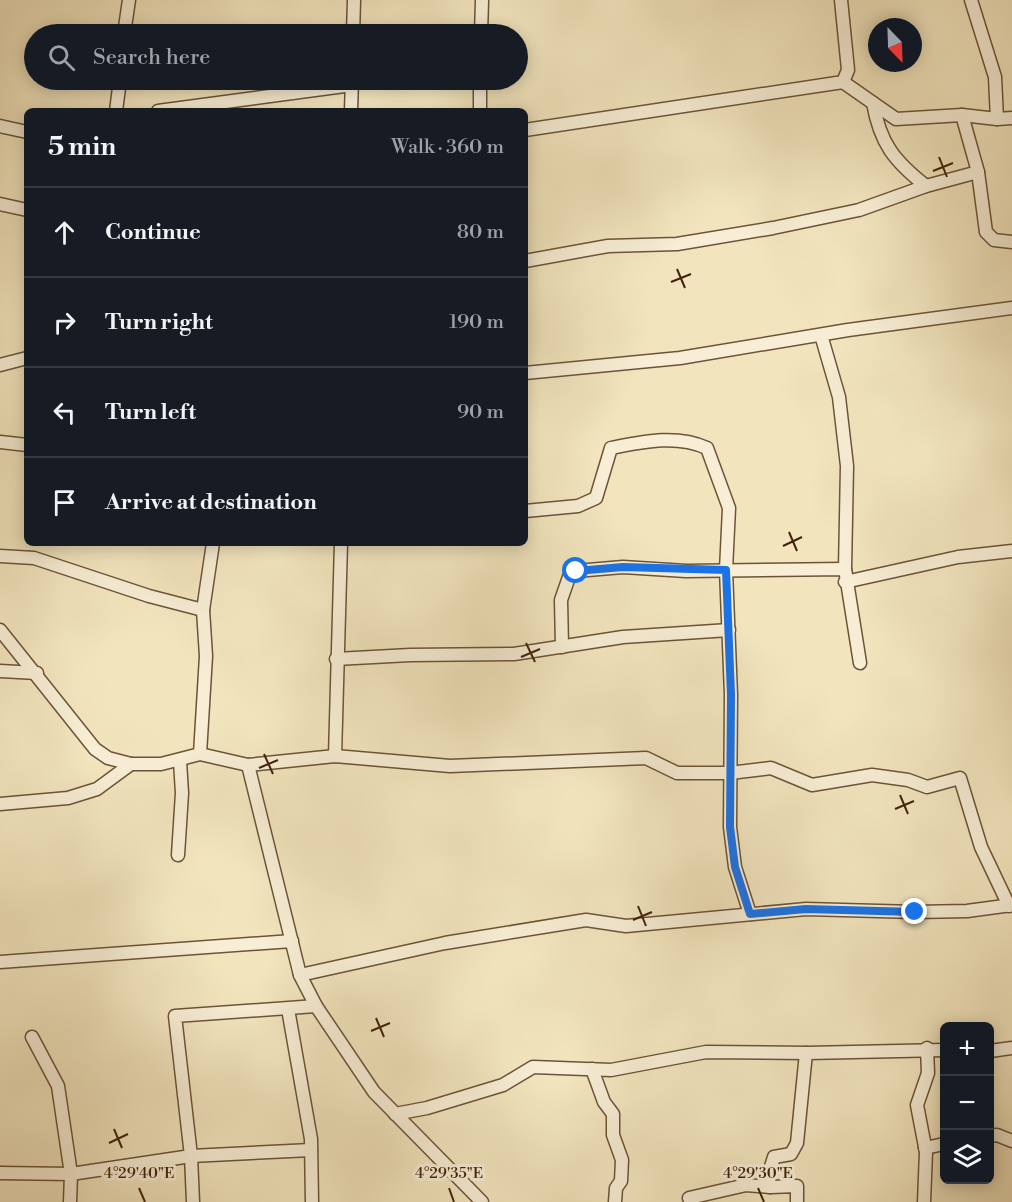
<!DOCTYPE html>
<meta charset="utf-8">
<style>
:root{--surface:#171b24;--page:#242831;--text:#f1f3f6;--muted:#9ea1a6;--line:#363941}
body{margin:0;font-family:"Libre Bodoni",serif;background:var(--page);color:var(--text)}
.controls{position:absolute;right:18px;bottom:18px;display:grid;overflow:hidden;border-radius:9px;box-shadow:0 3px 15px #0003}
.controls button{width:54px;height:54px;display:grid;place-items:center;padding:0;border:0;border-bottom:2px solid var(--line);background:var(--surface);color:var(--text);font:30px sans-serif}
.compass{position:absolute;left:868px;top:18px;width:54px;height:54px;border-radius:50%;background:var(--surface);box-shadow:0 3px 15px #0003;rotate:157deg}
.stop{position:absolute;width:18px;height:18px;margin:-14px;border:4px solid #1a73e8;border-radius:50%;background:#fff}
.stop.end{background:#1a73e8;border-color:#fff;box-shadow:0 2px 6px #0008}
.list{margin:0;padding:0;list-style:none}
h2{display:flex;justify-content:space-between;align-items:center;height:78px;margin:0;padding:0 24px;font-size:26px}
h2 small{font-size:20px;font-weight:400;color:var(--muted)}
.list li{display:grid;grid-template-columns:39px 1fr auto;gap:18px;align-items:center;box-sizing:border-box;height:90px;padding:0 24px;border-top:2px solid var(--line)}
.list b{display:block;font-size:22px;white-space:nowrap}
.list em{font-size:20px;font-style:normal;color:var(--muted)}
.icon{flex:none;width:33px;height:33px;fill:none;stroke:currentColor;stroke-width:2;stroke-linecap:round;stroke-linejoin:round}
.map{position:relative;flex:none;width:1012px;height:1202px;overflow:hidden}
.search{position:absolute;background:var(--surface);box-shadow:0 3px 15px #0003;left:24px;top:24px;width:504px;height:66px;display:flex;align-items:center;gap:15px;box-sizing:border-box;padding:0 21px;border-radius:33px;color:var(--muted);font-size:22px}
.panel{position:absolute;background:var(--surface);box-shadow:0 3px 15px #0003;left:24px;top:108px;width:504px;height:438px;border-radius:9px}
.map>svg:first-child{display:block}
.lines{fill:none;stroke-linecap:round;stroke-linejoin:round}
.minor-casing{stroke:#6d5338;stroke-width:15}
.minor{stroke:#f7eed5;stroke-width:12}
.route{stroke:#1a73e8;stroke-width:8}
.ticks{fill:none;stroke:#41220c;stroke-width:2}
.ticks-label{font-size:15px;text-anchor:middle;fill:#41220c;stroke:#f7eed5;stroke-width:6;stroke-linejoin:round;paint-order:stroke}
</style>
<div class="map">
<svg width="1012" height="1202" viewBox="0 0 1012 1202">
<rect width="100%" height="100%" fill="#f2e5be"/>
<filter id="stains"><feTurbulence type="fractalNoise" baseFrequency=".00333" numOctaves="4"/><feColorMatrix values="0 0 0 0 .2 0 0 0 0 .09 0 0 0 0 .02 0 0 0 .5 -.17"/></filter>
<radialGradient id="worn" r=".72"><stop offset=".6" stop-color="#630" stop-opacity="0"/><stop offset="1" stop-color="#630" stop-opacity=".3"/></radialGradient>
<g class="lines">
<defs>
<g id="minor">
<polyline points="971,0 995,77 997,119 1012,118"/>
<polyline points="124,34 129,0"/>
<polyline points="353,34 354,0"/>
<polyline points="481,34 482,0"/>
<polyline points="843,82 896,119 962,115 997,119"/>
<path d="M873,103C880,143 894,161 926,186"/>
<polyline points="116,111 120,80"/>
<polyline points="158,111 352,85"/>
<polyline points="351,111 352,80"/>
<polyline points="480,111 480,80"/>
<polyline points="962,115 978,172 986,232 994,240 1012,242"/>
<polyline points="0,126 27,132"/>
<polyline points="525,130 843,82 848,70 841,0"/>
<polyline points="0,204 27,210"/>
<polyline points="525,261 608,246 677,244 773,228 859,210 926,186 978,172"/>
<polyline points="821,335 839,397 847,466 845,569"/>
<polyline points="0,365 27,358"/>
<polyline points="525,373 680,358 848,330 1012,308"/>
<polyline points="0,442 27,445"/>
<path d="M525,511L578,506L596,498L611,448C642,442 676,434 707,448L729,508L726,570L731,695L730,827L735,867L750,914"/>
<polyline points="0,556 34,558 149,596 203,610"/>
<polyline points="845,582 958,557 1012,551"/>
<polyline points="0,630 95,749 108,758 131,764 161,764 200,754 248,765 335,756 450,766 646,758 677,773 730,773 771,768 812,785 872,775 908,780 927,787 960,778 981,847 1009,906"/>
<polyline points="562,647 561,600 569,577 576,571 623,567 686,571 845,569 860,663"/>
<polyline points="336,659 410,655 514,654 623,637 729,630"/>
<polyline points="0,671 37,673"/>
<polyline points="200,754 206,656 203,610 213,543"/>
<polyline points="335,756 341,543"/>
<polyline points="248,765 300,975 316,1006 374,1092 482,1202"/>
<polyline points="0,804 68,798 97,789 131,764"/>
<polyline points="178,855 182,793 180,761"/>
<polyline points="0,962 292,941"/>
<polyline points="300,975 445,943 586,920 626,926 806,909 915,912 967,911 1012,905"/>
<polyline points="288,1009 311,1139 312,1202"/>
<polyline points="32,1037 58,1086 71,1174 70,1202"/>
<polyline points="990,1051 1012,1048"/>
<polyline points="592,1069 604,1102 613,1114 613,1135 622,1160 621,1181 616,1188 615,1202"/>
<polyline points="395,1114 427,1108 503,1085 533,1067 611,1070 706,1052 808,1053 944,1050"/>
<polyline points="990,1136 997,1135 1012,1141"/>
<polyline points="925,1148 944,1144"/>
<polyline points="0,1173 71,1174 191,1156 175,1016 316,1006"/>
<polyline points="689,1198 746,1185 770,1187"/>
<polyline points="193,1202 191,1156 311,1150"/>
<polyline points="797,1202 797,1186 770,1187 768,1176 774,1157 791,1154 797,1143 806,1053"/>
<polyline points="924,1202 926,1152 917,1105 928,1073 927,1048"/>
</g>
</defs>
<use href="#minor" class="minor-casing"/>
<use href="#minor" class="minor"/>
</g>
<g class="lines">
<polyline class="route" points="576,571 623,567 726,570 731,695 730,827 735,867 750,914 806,909 915,912"/>
</g>
<path class="ticks" d="M939,157L947,177M933,171L953,163M677,269L685,288M671,282L691,274M789,532L797,551M783,546L802,537M526,643L535,662M521,657L540,649M264,754L273,774M259,768L278,760M900,795L908,814M895,809L914,801M638,906L646,926M633,920L652,912M376,1018L384,1037M371,1031L390,1023M114,1129L122,1148M109,1143L128,1134M139,1188L145,1202M449,1188L454,1202M758,1188L764,1202"/>
<g class="ticks-label">
<text x="139" y="1178">4°29'40"E</text>
<text x="449" y="1178">4°29'35"E</text>
<text x="758" y="1178">4°29'30"E</text>
</g>
<rect width="100%" height="100%" filter="url(#stains)"/>
<rect width="100%" height="100%" fill="url(#worn)"/>
</svg>
<div class="controls">
<button>+</button>
<button>−</button>
<button><svg class="icon" aria-label="layers" viewBox="0 0 24 24"><path d="M12 4l9 5-9 5-9-5zM3 14l9 5 9-5"/></svg></button>
</div>
<svg class="compass" viewBox="-18 -18 36 36"><path d="M0-13l5 13h-10z" fill="#e53935"/><path d="M0 13l5-13h-10z" fill="#9ea1a6"/></svg>
<div class="stop" style="left:576px;top:571px"></div>
<div class="stop end" style="left:915px;top:912px"></div>
<div class="search"><svg class="icon" aria-label="search" viewBox="0 0 24 24"><circle cx="10" cy="10" r="6"/><path d="M15 15l6 6"/></svg>Search here</div>
<section class="panel">
<h2>5 min<small>Walk · 360 m</small></h2>
<ul class="list">
<li><svg class="icon" aria-label="ahead" viewBox="0 0 24 24"><path d="M12 20V5M6 11l6-6 6 6"/></svg><div><b>Continue</b></div><em>80 m</em></li>
<li><svg class="icon" aria-label="right" viewBox="0 0 24 24"><path d="M7 20v-9h11M14 6l5 5-5 5"/></svg><div><b>Turn right</b></div><em>190 m</em></li>
<li><svg class="icon" aria-label="left" viewBox="0 0 24 24"><path d="M17 20v-9H6M10 6l-5 5 5 5"/></svg><div><b>Turn left</b></div><em>90 m</em></li>
<li><svg class="icon" aria-label="arrive" viewBox="0 0 24 24"><path d="M6 21V4h12l-3 4 3 4H6"/></svg><div><b>Arrive at destination</b></div></li>
</ul>
</section>
</div>
